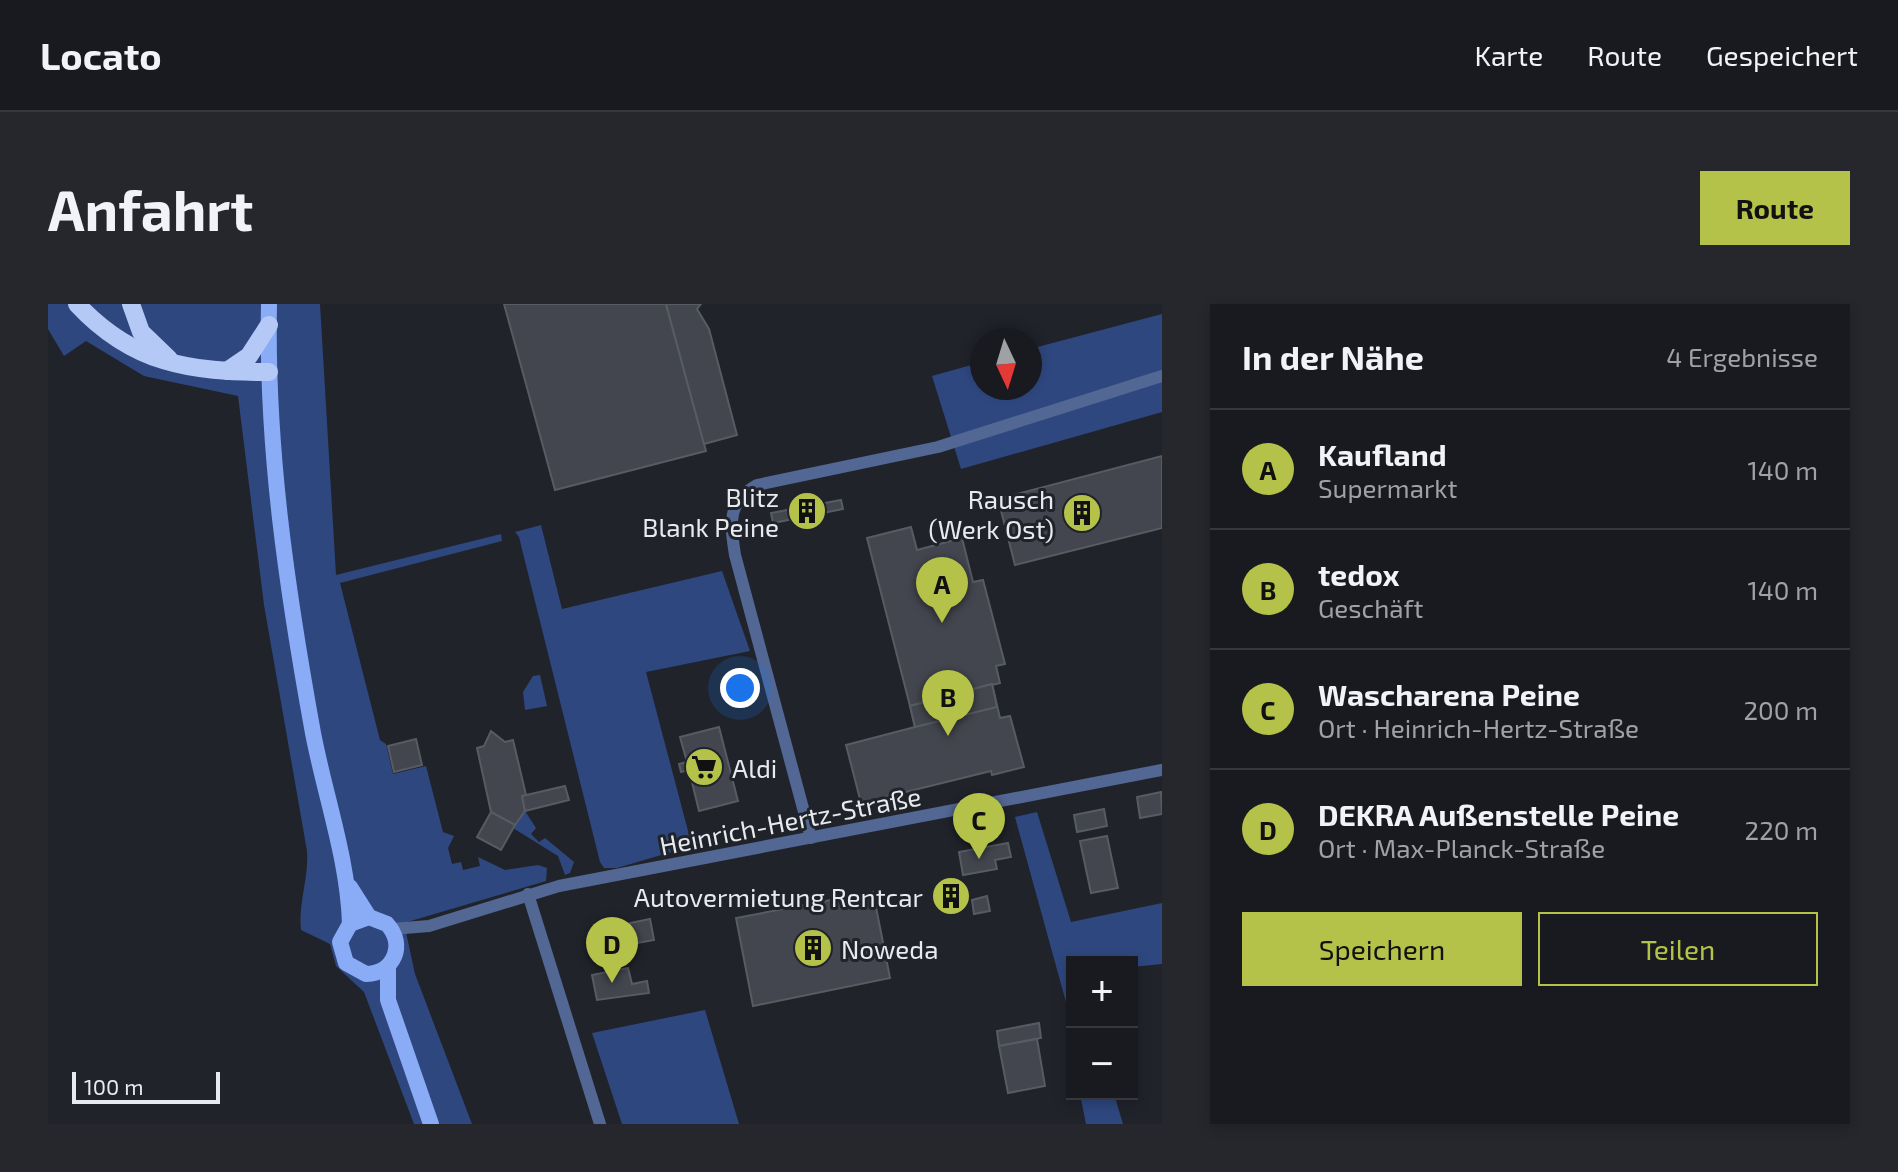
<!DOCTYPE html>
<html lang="de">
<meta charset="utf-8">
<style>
:root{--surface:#181a20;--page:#25272d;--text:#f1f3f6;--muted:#9fa1a5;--line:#36383e;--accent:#b5c249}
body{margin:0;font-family:"Exo 2",sans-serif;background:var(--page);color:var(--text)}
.controls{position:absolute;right:24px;bottom:24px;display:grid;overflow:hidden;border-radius:0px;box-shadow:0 4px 12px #0003}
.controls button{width:72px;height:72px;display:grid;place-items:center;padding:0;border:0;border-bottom:2px solid var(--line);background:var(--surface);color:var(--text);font:40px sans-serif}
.compass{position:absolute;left:922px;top:24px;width:72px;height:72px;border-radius:50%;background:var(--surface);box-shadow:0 4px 12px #0003;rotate:176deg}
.scale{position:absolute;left:24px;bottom:20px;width:148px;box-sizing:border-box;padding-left:8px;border:4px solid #e7eaee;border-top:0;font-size:22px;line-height:28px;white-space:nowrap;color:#e7eaee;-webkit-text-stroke:6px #20232a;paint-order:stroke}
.you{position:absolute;left:692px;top:384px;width:28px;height:28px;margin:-20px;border:6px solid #fff;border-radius:50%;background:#1a73e8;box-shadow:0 0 0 12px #1a73e833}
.badge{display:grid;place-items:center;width:52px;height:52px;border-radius:50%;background:var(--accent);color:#111;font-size:26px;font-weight:700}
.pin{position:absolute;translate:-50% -66px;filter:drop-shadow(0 2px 4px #0008)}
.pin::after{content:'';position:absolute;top:42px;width:28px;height:24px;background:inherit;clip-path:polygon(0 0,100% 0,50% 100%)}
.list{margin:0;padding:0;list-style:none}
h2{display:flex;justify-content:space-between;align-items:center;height:104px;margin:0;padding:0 32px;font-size:34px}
h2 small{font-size:26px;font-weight:400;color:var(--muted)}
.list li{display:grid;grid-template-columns:52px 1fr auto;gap:24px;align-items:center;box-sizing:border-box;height:120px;padding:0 32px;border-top:2px solid var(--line)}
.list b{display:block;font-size:30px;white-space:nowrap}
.list p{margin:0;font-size:26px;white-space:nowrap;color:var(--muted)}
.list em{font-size:26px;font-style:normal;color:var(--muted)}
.actions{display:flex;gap:16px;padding:24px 32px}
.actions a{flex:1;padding:18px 0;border:2px solid var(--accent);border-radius:0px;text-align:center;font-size:28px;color:var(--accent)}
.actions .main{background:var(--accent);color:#111}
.map{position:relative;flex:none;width:1114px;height:820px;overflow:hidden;border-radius:0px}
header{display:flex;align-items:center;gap:48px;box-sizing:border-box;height:112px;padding:0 40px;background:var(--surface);border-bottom:2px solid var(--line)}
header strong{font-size:38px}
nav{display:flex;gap:44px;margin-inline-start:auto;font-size:28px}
.intro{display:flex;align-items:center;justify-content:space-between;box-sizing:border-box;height:192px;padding:0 48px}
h1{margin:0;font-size:56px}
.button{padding:20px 36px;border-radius:0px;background:var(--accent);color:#111;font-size:28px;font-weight:700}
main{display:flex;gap:48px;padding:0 48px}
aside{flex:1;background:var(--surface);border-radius:0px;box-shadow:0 4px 12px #0003}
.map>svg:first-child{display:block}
.green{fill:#2f477f}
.building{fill:#43464e;stroke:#575b62;stroke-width:2}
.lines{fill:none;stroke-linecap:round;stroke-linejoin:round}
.minor{stroke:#536794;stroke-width:12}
.major{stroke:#8aacf6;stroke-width:16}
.highway{stroke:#b4c9f6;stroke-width:18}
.labels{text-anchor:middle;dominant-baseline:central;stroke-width:6;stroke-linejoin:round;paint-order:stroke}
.poi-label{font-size:26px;fill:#e7eaee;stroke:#20232a;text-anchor:end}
.street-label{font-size:26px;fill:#e7eaee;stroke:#20232a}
</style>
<header>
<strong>Locato</strong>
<nav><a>Karte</a><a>Route</a><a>Gespeichert</a></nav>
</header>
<div class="intro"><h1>Anfahrt</h1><a class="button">Route</a></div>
<main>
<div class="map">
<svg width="1114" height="820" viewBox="0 0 1114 820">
<rect width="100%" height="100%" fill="#20232a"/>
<g class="green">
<path d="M0,0H272L288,271L453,230L454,237L292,279L332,436L338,440L345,470L378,462L395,528L406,532L400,544L404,560L413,558L415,566L432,562L430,553L457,566L490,561L499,564L498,577L356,619L367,670L424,820H366L316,688L288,662L282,640L253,626C250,600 261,574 259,547L216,301L190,92L96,72L38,37L16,52L0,25Z"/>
<polygon points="1114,10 1114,108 913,165 884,72 934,58 934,84 982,84 982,45"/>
<polygon points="493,221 514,305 674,267 702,347 598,368 644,542 569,564 556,564 552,558 471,233 467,228"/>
<polygon points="492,371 499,402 477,406 475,388 485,372"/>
<polygon points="477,507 488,524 483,530 491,538 497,534 526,558 522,569 517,571 510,552 465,524"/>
<polygon points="989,508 1023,618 1114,599 1114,660 1084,663 1084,658 1024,658 1024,720 967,513"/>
<polygon points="657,706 691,820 574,820 544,729"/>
<polygon points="1032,790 1066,790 1075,820 1038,820"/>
</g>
<g class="building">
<polygon points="456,0 618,0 658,147 507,186"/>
<polygon points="618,0 653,0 649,5 661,25 689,131 656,140"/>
<polygon points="1114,152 1114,224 967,261 950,195"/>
<polygon points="793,196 795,205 725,219 723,209"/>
<polygon points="863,223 869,246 914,234 925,278 935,276 957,360 948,362 952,379 862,402 819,234"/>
<polygon points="944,380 952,414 962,412 976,463 944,471 943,467 813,499 798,441 867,423 862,402"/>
<polygon points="944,380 949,403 867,423 862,402"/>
<polygon points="671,423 690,497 651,507 641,466 633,468 631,460 639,458 632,433"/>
<polygon points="443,427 457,438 465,436 478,491 474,492 477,507 467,521 443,508 429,444 436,442"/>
<polygon points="368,435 374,461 346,468 340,442"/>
<polygon points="517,482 521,496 477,507 474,492"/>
<polygon points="1113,488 1114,510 1092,514 1089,493"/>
<polygon points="1056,505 1059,522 1029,528 1026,511"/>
<polygon points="443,508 467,521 453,546 429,533"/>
<polygon points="1059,532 1070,584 1043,589 1032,537"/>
<polygon points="960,539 963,553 947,556 949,565 915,571 911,548"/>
<polygon points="825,588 842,674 705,702 688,614"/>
<polygon points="939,592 942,607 926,610 924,596"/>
<polygon points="602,615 606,636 589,639 589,642 562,644 558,624"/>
<polygon points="580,664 584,680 599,677 601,689 549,696 544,671"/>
<polygon points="991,719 993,734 951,742 949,727"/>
<polygon points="989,735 997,782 960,789 951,742"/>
</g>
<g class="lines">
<g class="minor">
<path d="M763,534L687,251C682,220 679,198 709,181L890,143L1114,72"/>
<polyline points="480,590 552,820"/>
<polyline points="344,625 381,622 511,582 1114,466"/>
</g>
<g class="major">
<path d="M221,0C218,145 239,286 265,429C277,492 300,555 302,620"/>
<path d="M302,583L321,613L339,620C358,641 346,669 318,670L298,659L292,638L302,620L321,613"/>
<polyline points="340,663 340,696 383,820"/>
</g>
<g class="highway">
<path d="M29,0C85,60 142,68 221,68"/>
<polyline points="83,0 93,28 121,55"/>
<polyline points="179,67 201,52 221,21"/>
</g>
</g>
<defs>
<symbol id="building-disc" viewBox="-11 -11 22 22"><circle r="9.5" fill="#b5c249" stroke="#20232a"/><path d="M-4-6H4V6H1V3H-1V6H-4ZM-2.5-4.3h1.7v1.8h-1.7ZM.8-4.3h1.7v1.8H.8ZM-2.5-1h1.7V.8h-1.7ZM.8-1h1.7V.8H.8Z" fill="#111"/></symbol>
<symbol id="supermarket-disc" viewBox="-11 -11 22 22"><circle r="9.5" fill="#b5c249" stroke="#20232a"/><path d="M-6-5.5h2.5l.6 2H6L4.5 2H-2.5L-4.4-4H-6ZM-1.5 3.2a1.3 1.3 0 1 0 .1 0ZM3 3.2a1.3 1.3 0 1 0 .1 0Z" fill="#111"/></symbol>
</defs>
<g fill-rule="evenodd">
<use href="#building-disc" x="737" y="185" width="44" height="44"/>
<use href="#building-disc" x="1012" y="187" width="44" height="44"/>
<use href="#supermarket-disc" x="634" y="441" width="44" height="44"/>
<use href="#building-disc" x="881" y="570" width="44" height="44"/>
<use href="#building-disc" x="743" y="622" width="44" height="44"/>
</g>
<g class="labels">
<g class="poi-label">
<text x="731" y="192">Blitz<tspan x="731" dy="30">Blank Peine</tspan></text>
<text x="1006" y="194">Rausch<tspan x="1006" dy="30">(Werk Ost)</tspan></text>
<text x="684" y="463" text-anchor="start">Aldi</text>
<text x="875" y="592">Autovermietung Rentcar</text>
<text x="793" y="644" text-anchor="start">Noweda</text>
</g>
<g class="street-label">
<text transform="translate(742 516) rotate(-11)">Heinrich-Hertz-Straße</text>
</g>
</g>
</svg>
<div class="controls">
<button>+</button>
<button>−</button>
</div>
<svg class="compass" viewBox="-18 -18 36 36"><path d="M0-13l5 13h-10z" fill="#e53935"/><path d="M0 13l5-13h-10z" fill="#9fa1a5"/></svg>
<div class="scale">100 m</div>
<div class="you"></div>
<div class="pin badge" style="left:894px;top:319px">A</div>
<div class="pin badge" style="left:900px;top:432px">B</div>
<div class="pin badge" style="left:931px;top:555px">C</div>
<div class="pin badge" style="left:564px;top:679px">D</div>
</div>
<aside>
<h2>In der Nähe<small>4 Ergebnisse</small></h2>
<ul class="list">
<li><span class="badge">A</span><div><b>Kaufland</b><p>Supermarkt</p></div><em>140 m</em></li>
<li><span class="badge">B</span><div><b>tedox</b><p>Geschäft</p></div><em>140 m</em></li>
<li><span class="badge">C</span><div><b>Wascharena Peine</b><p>Ort · Heinrich-Hertz-Straße</p></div><em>200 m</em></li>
<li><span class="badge">D</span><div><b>DEKRA Außenstelle Peine</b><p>Ort · Max-Planck-Straße</p></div><em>220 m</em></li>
</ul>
<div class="actions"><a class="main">Speichern</a><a>Teilen</a></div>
</aside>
</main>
